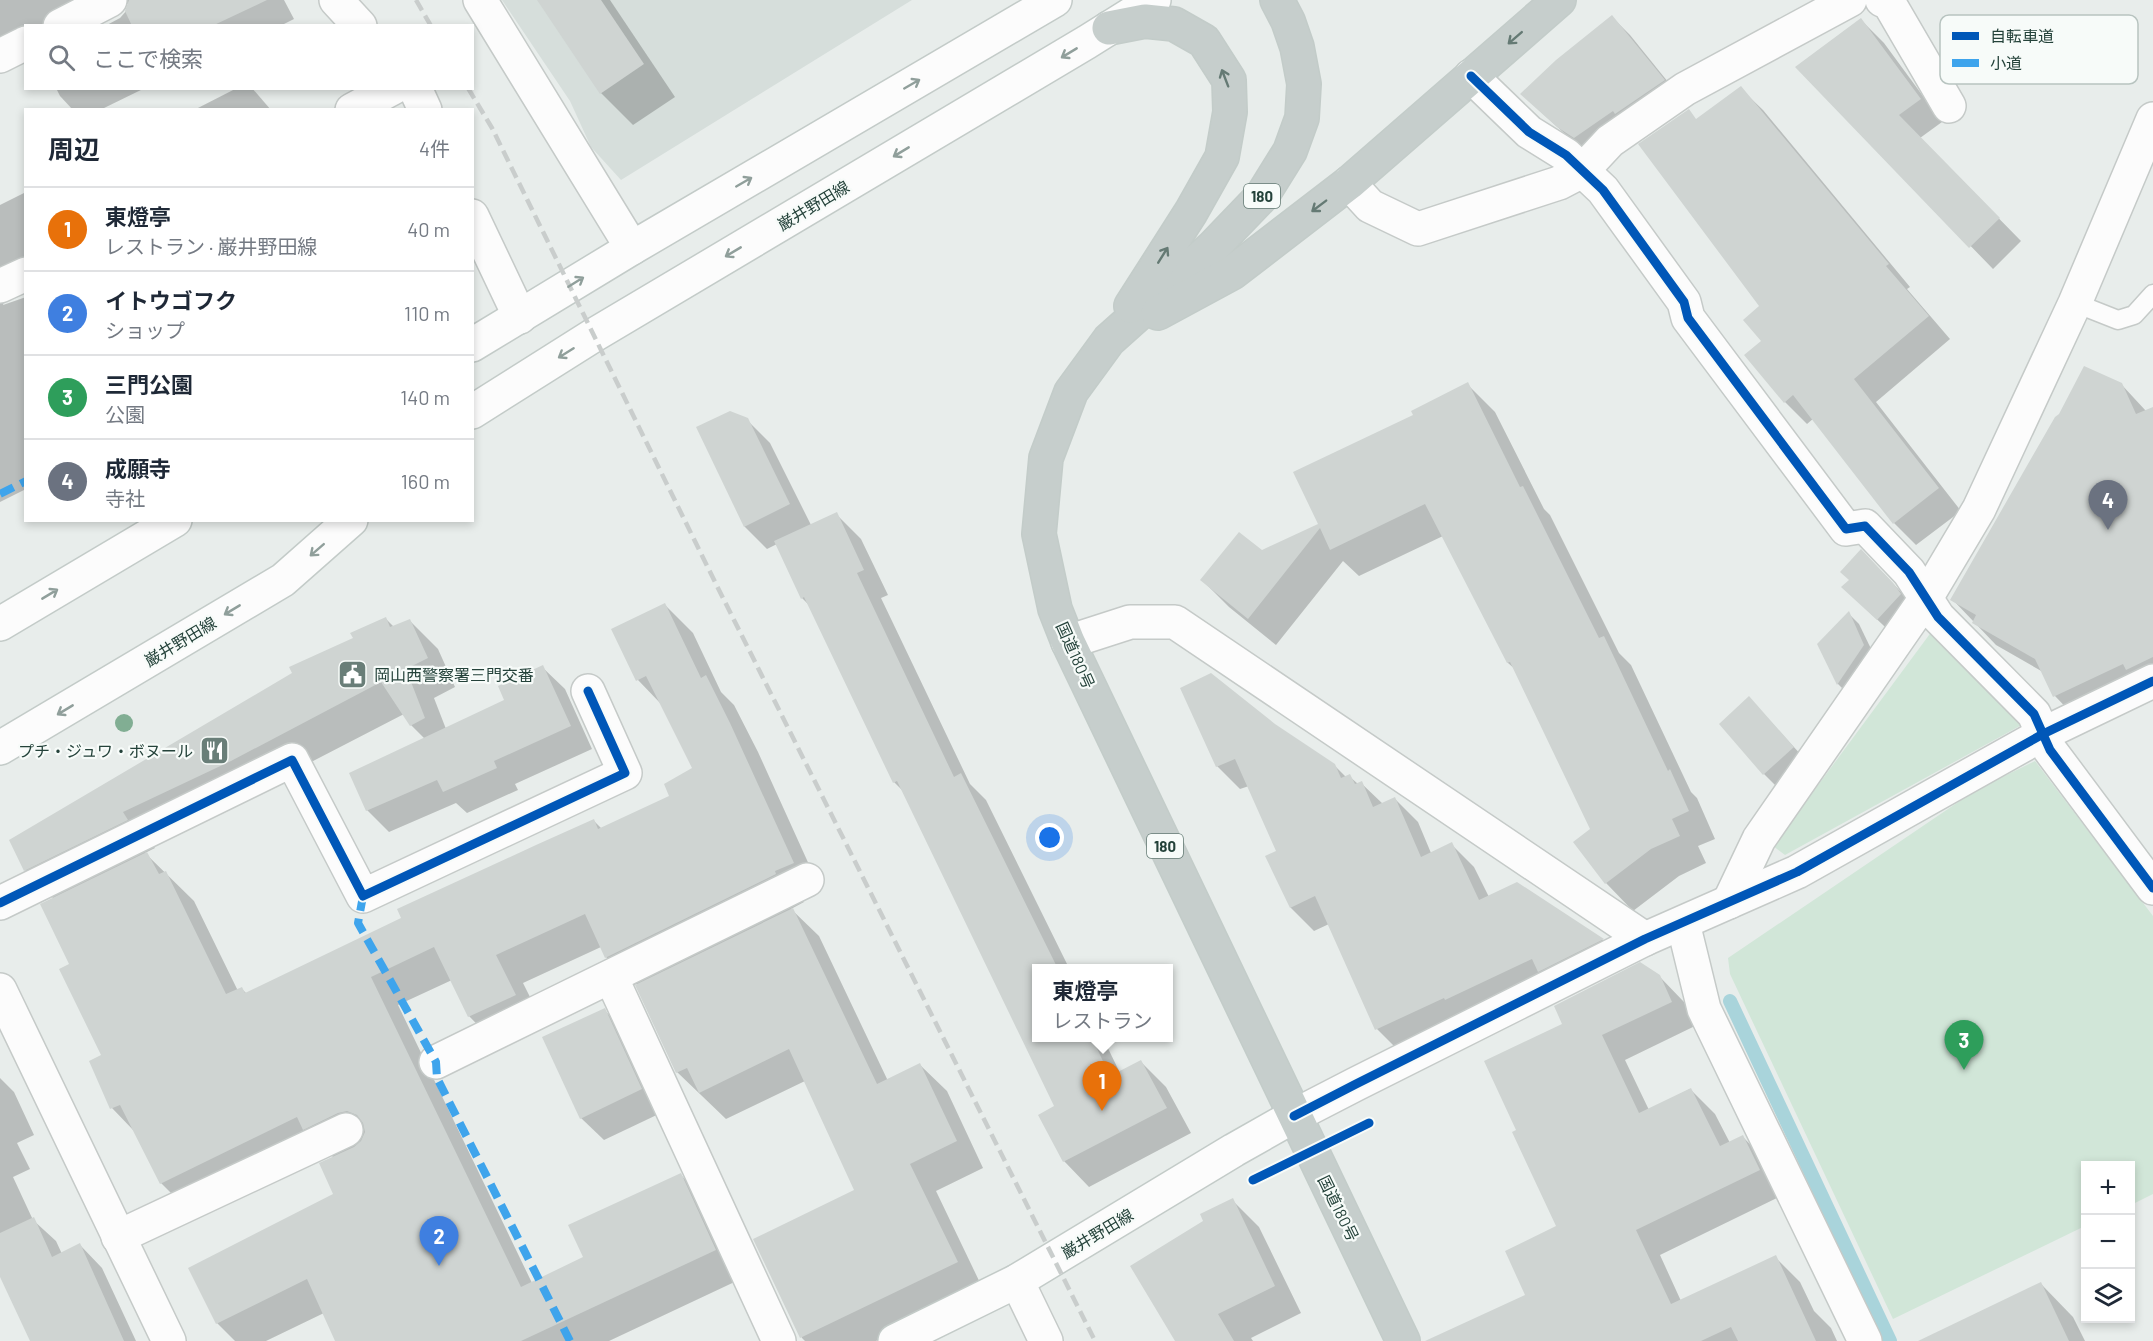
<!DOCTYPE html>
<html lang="ja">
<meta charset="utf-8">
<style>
:root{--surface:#fff;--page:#f2f2f3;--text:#1f2937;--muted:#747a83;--line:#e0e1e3;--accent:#111827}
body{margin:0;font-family:Barlow,"Noto Sans JP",sans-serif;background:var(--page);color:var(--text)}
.controls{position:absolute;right:18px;bottom:18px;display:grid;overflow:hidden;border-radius:0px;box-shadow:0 3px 9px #0003}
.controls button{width:54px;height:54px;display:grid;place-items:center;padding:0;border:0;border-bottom:2px solid var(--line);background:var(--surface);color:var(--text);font:30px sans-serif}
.you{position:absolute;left:1050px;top:838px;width:21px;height:21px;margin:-15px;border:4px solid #fff;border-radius:50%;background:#1a73e8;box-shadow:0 0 0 9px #1a73e833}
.badge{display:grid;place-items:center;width:39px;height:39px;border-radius:50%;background:var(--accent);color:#fff;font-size:20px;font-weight:700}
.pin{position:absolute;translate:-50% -50px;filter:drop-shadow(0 2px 3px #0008)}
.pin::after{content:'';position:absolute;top:32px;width:21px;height:18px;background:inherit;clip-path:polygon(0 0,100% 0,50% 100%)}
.popup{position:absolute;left:1032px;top:964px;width:141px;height:78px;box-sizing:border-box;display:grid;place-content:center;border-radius:0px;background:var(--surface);filter:drop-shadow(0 2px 4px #0005);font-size:20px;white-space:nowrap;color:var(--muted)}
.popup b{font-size:22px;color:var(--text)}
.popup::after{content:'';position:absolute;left:50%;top:100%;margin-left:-12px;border:12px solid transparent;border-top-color:var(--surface)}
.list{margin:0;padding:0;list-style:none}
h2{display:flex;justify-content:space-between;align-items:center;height:78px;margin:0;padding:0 24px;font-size:26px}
h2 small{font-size:20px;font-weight:400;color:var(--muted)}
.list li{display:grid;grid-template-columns:39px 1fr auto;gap:18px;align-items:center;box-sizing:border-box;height:84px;padding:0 24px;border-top:2px solid var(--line)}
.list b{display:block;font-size:22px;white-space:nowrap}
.list p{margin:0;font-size:20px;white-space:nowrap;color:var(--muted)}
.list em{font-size:20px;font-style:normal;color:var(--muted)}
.icon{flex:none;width:33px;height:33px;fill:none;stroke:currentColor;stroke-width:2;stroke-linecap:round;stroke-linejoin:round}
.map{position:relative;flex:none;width:2153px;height:1341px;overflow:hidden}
.search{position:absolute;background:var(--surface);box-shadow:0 3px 9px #0003;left:24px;top:24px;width:450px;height:66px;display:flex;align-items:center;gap:15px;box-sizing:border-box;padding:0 21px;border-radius:0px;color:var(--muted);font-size:22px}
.panel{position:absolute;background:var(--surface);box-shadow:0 3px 9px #0003;left:24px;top:108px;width:450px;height:414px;border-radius:0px}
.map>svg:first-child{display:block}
.built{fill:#d6dedb}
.green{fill:#d1e6d8}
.shadow{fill:#0003}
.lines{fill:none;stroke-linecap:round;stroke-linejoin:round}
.stream{stroke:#a9d4db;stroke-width:14}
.building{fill:#cfd4d2}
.service-casing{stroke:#c5cac8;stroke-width:21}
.minor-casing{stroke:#c5cac8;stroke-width:36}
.secondary-casing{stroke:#c3cbc8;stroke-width:36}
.trunk-casing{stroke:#c3ccc9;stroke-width:36}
.service{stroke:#fcfcfc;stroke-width:18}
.minor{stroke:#fcfcfc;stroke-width:33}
.secondary{stroke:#fcfcfc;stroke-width:33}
.trunk{stroke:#c6cecc;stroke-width:33}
.rail{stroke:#c9cdcc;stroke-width:4.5;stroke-dasharray:12 6;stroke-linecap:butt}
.quiet{stroke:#3ea4ec;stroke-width:8;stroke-dasharray:15 8;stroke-linecap:butt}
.cycleway-casing{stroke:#f7fbf9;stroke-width:13}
.cycleway{stroke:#0057b8;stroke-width:9}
.tree{fill:#81ae93}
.oneway{stroke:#657a74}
.oneway2{stroke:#909f9b}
.labels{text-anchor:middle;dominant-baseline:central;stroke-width:4.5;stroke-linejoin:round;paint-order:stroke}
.shield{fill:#f7fbf9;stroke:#637a73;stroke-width:1.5}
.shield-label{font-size:15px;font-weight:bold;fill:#24423a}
.street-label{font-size:16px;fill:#24423a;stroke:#f7fbf9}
.poi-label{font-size:16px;fill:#24423a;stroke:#f7fbf9;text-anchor:start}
.key{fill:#f7fbf9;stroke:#b8c4c0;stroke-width:1.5}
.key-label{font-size:16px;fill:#24423a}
</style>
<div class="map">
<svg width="2153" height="1341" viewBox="0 0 2153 1341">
<rect width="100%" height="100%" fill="#e8edeb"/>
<polygon class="built" points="502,0 912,0 621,180 591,147 570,101"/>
<g class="green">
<polygon points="1935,627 2027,722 1785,855 1773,846"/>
<polygon points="2035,761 2153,916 2153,1194 2131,1205 2130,1166 2086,1166 2085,1226 1893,1319 1730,974 1728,958 1976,790"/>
</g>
<g class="shadow">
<polygon points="0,0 284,0 294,19 280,26 105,26 120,18 127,10 129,3 83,26 26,26 26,54 0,67"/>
<polygon points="539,0 610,0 675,97 633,125 601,93"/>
<polygon points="1612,17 1630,35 1681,98 1592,154 1576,144 1540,111"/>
<polygon points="1861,20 1884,43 1942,122 1920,138 2021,241 1993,269 1797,67"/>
<polygon points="56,88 145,88 100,110 73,110 60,96"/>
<polygon points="237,88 252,88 271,110 194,110"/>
<polygon points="1740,88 1763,110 1910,287 1907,289 1950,339 1876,402 1961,511 1916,545 1894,523 1814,418 1807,424 1785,402 1763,341 1761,307 1697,120"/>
<polygon points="26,192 26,285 6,296 3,305 26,297 26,489 0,502 0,205"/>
<polygon points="1467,384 1495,412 1544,509 1550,515 1619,653 1631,665 1691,792 1697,798 1715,839 1698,846 1706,863 1679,876 1633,911 1606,883 1592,829 1516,670 1508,663 1443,536 1359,576 1343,561 1276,645 1229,607 1202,580 1320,525 1415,415"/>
<polygon points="2121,384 2146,411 2153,408 2153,690 2077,719 2055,696 2043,672 1996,645 1952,599"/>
<polygon points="747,420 770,443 811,525 836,514 861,539 888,595 881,598 970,784 986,800 1069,968 1036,968 1036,1038 1103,1038 1120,1073 1141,1062 1166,1087 1191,1133 1089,1187 1064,1161 1040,1115 1056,1107 903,791 894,782 809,605 802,598 777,544 767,549 745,527 698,428"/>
<polygon points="1883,573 1916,608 1900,641 1866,609"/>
<polygon points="665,605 693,633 721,692 734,705 758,752 821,891 802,900 804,902 791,909 819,936 888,1081 920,1065 947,1091 983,1168 936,1191 983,1289 876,1341 805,1341 802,1338 755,1239 856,1191 805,1081 726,1119 677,1072 637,984 634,985 606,957 601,947 523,983 543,1023 497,1045 469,1016 452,980 398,1005 532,1283 585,1257 680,1174 708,1203 743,1278 609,1341 337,1341 324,1313 266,1341 235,1341 217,1323 335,1194 334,1158 322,1146 189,1211 161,1183 135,1132 112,1108 91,1062 103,1056 71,965 54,899 25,870 386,619 394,627 410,621 438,649 455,687 434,698 446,729 506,701 542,667 565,689 592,749 515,784 518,790 467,813 456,803 389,832 367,810 425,739 411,725 404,714 259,789 150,841 155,848 145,853 194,901 238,991 242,989 247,994 403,919 594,821 602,829 671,796 693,768 662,705 638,680 613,630"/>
<polygon points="1849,614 1859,624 1875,657 1848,694 1838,684 1819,644"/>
<polygon points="1749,698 1815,770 1786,796 1764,774 1721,725"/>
<polygon points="1274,725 1334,765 1346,777 1349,776 1358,784 1361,783 1383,804 1395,799 1418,822 1431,853 1451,844 1474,867 1489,897 1517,884 1603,940 1625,962 1400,1052 1377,1029 1329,924 1314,931 1291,908 1267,857 1278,852 1249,786 1240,789 1217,766"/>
<polygon points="1659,976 1684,1002 1695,1026 1625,1060 1649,1110 1690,1089 1715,1114 1730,1143 1743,1137 1767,1162 1783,1195 1660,1255 1681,1301 1775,1257 1800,1282 1814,1311 1831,1328 1837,1341 1492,1341 1527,1295 1558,1227 1518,1131 1564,1024"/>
<polygon points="604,1010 627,1032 663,1112 604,1140 581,1118"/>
<polygon points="0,1078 14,1092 34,1135 17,1143 30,1169 13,1177 33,1220 56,1241 62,1254 80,1245 102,1268 136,1341 33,1341 0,1273"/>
<polygon points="1232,1200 1259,1227 1301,1313 1251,1338 1253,1341 1177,1341 1205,1222"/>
<polygon points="2041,1284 2073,1317 2085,1341 1971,1341"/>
</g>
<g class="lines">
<polyline class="stream" points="1730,1001 1890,1341"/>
</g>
<g class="building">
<polygon points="129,0 267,0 212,26 132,26 125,11"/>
<polygon points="537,0 601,0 644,64 600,94"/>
<polygon points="1612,15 1665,80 1615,114 1613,111 1574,138 1557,127 1520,94 1556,60"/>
<polygon points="1861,18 1921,99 1899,115 2000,218 1969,248 1795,67"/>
<polygon points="1741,86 1889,264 1886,266 1929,316 1854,379 1939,488 1893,524 1793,395 1784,403 1744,355 1761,341 1743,320 1759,306 1638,144 1689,109 1696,119"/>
<polygon points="2084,366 2122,383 2136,414 2153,407 2153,657 2126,670 2123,664 2053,697 2035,659 1972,623 1976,615 1950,600 2055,417 2059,414"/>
<polygon points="1468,382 1520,487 1523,486 1599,638 1604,636 1668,771 1670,769 1689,811 1672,819 1680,836 1651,849 1605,884 1573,842 1590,829 1510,662 1507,663 1425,504 1330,550 1320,528 1248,619 1200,580 1239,532 1262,550 1318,524 1293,472 1413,415 1411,411"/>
<polygon points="730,411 748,418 790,504 744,527 696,427"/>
<polygon points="837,512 864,570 857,573 954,777 961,773 1058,969 1036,969 1036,1038 1092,1038 1110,1076 1141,1060 1167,1108 1063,1162 1038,1115 1054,1106 897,781 893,783 804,597 801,599 774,541"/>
<polygon points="1861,549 1894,584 1901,594 1877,620 1841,587 1849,580 1840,572"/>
<polygon points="665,603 701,678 706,675 730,723 794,863 775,871 776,874 605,958 585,914 496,955 516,995 468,1017 434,947 371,977 521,1287 583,1257 568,1225 681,1173 716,1250 521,1341 335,1341 307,1279 216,1324 188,1268 333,1194 319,1163 354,1147 361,1141 365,1132 363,1123 357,1115 347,1111 338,1113 303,1130 297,1117 160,1184 120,1105 110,1109 89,1061 101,1055 59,969 69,964 40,904 147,852 159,874 166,871 226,994 242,987 245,993 401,918 397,909 536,845 594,819 598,829 669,796 664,784 692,768 646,676 636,681 611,629"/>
<polygon points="1849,611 1864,645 1837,685 1817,644"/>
<polygon points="386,617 390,627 410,619 428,658 406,669 425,718 410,726 381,682 231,761 123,812 128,820 24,871 9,840 292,673 289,667 353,638 350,633"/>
<polygon points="543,665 571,726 494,761 497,768 443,792 437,780 366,811 349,773 504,700 498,686"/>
<polygon points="1211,673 1275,724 1335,764 1341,778 1350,774 1355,784 1362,781 1373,807 1395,797 1421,857 1452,842 1479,900 1517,882 1604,939 1538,972 1532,959 1445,1000 1444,998 1375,1030 1315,896 1290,908 1265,856 1276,851 1235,759 1216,767 1180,688"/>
<polygon points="1749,696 1794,747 1763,775 1719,724"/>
<polygon points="793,908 877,1084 920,1063 957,1141 910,1164 958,1262 800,1338 753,1239 854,1190 789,1049 699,1093 687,1068 676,1073 635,985"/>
<polygon points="1640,962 1660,975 1672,1002 1602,1035 1639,1113 1691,1088 1720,1146 1743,1135 1760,1170 1636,1230 1671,1304 1776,1255 1816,1341 1738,1341 1731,1327 1701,1341 1425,1341 1525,1295 1505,1251 1556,1226 1512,1132 1516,1130 1484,1061 1562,1024 1554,1006"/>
<polygon points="605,1008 642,1089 580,1119 542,1037"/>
<polygon points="1233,1198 1275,1286 1218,1314 1234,1341 1175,1341 1130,1266 1203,1221 1200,1214"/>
<polygon points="34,1217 52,1257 80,1243 124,1341 30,1341 0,1277 0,1233"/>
<polygon points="2041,1282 2069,1341 1918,1341"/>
</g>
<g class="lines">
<defs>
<polyline id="service" points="2075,303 2118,320 2134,315 2153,294"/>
<g id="minor">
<polyline points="336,0 360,26"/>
<polyline points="480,0 632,248"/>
<polyline points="1882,0 1889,3 1949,106"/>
<polyline points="60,26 110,0"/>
<polyline points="0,56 26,43"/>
<polyline points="1471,76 1529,132 1566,155 1603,190 1684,302 1688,318 1846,529 1865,526 1909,572 1938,617 2034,714 2050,750 2153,888"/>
<polyline points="415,88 425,110"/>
<polyline points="352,110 393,88"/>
<polyline points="1349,183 1370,206 1418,229 1559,183 1582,171 1610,141 1685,89 1850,0"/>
<polyline points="472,216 520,317"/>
<polyline points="0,286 26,274"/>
<polyline points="1068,642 1130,622 1175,622 1645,939"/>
<polyline points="1729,902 1759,839 1926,598 1979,509 2075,303 2153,119"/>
<polyline points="0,903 292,760 363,896 625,773 588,691"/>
<polyline points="1683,923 1704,1009 1865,1341"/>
<polyline points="611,977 779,1341"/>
<polyline points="0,990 169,1341"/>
<polyline points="436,1062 807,880"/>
<polyline points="1294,1116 1356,1084 1645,939 1797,872 2043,734 2153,681"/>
<polyline points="118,1237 346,1130"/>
<polyline points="1017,1281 1046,1341"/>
</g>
<g id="secondary">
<polyline points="472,345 632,248 1055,0"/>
<polyline points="472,412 594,335 1087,42 1154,0"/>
<polyline points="0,624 175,520"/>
<polyline points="0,748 283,580 351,520"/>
<polyline points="895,1341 1017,1281 1234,1150 1294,1116"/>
</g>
<g id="trunk">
<polyline points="1277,0 1288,21 1297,47 1304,84 1302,118 1290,151 1262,196 1213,247 1109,340 1071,392 1046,458 1039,534 1055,609 1068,642 1403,1341"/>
<polyline points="1109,28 1145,21 1174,24 1204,41 1229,80 1230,112 1222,157 1191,212 1131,306"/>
<polyline points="1158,313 1232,273 1349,183 1559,0"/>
</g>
</defs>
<use href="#service" class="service-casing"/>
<use href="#minor" class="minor-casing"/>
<use href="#secondary" class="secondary-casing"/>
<use href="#trunk" class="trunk-casing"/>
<use href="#service" class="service"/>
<use href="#minor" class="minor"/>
<use href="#secondary" class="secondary"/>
<use href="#trunk" class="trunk"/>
<g class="rail">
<polyline points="416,0 431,26"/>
<polyline points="468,88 492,128 715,582 1095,1341"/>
</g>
<g class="quiet">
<polyline points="0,494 26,481"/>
<polyline points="363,896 358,923 436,1062 437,1078 570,1341"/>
</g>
<defs>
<g id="cycleway">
<polyline points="1471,76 1529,132 1566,155 1603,190 1684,302 1688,318 1846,529 1865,526 1909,572 1938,617 2034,714 2050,750 2153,888"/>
<polyline points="0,903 292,760 363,896 625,773 588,691"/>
<polyline points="1294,1116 1356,1084 1645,939 1797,872 2043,734 2153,681"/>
<polyline points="1253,1180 1369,1123"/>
</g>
</defs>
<use href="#cycleway" class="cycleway-casing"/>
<use href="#cycleway" class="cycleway"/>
</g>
<circle class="tree" cx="124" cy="723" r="9"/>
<defs><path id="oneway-shaft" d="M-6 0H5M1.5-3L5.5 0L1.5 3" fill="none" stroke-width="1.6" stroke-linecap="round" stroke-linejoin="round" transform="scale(1.5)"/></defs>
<g class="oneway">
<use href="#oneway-shaft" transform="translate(1515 38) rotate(139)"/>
<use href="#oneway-shaft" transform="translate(1225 78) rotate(-111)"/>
<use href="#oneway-shaft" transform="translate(1319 206) rotate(143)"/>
<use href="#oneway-shaft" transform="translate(1163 255) rotate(-58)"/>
</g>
<g class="oneway2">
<use href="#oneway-shaft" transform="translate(1069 53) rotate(149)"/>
<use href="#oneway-shaft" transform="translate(912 84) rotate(-30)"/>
<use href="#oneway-shaft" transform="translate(901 152) rotate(149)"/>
<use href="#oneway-shaft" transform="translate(744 182) rotate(-30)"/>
<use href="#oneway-shaft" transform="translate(733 252) rotate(149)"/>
<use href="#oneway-shaft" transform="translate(576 282) rotate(-32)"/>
<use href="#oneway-shaft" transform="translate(566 353) rotate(148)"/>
<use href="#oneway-shaft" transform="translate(317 550) rotate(139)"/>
<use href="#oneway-shaft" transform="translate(50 594) rotate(-31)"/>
<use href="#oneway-shaft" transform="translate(232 610) rotate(149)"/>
<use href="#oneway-shaft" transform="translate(65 710) rotate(149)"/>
</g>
<defs>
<symbol id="civic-square" viewBox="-11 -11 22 22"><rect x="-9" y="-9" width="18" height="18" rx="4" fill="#697e78" stroke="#f7fbf9"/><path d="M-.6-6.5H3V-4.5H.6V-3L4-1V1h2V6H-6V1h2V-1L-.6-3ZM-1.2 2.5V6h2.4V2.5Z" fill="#fff"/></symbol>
<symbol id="restaurant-square" viewBox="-11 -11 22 22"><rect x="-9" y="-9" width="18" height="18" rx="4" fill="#697e78" stroke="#f7fbf9"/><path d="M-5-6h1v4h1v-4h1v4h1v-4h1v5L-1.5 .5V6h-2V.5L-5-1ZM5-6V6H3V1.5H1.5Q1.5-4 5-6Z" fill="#fff"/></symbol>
</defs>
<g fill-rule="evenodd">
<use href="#civic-square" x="336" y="658" width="33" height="33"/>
<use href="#restaurant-square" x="198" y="734" width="33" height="33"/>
</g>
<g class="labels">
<g class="shield">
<rect x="1244" y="184" width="36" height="24" rx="4.5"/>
<rect x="1147" y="834" width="36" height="24" rx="4.5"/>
</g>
<g class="shield-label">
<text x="1262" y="196">180</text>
<text x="1165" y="846">180</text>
</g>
<g class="street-label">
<text transform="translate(813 205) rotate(-31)">巌井野田線</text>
<text transform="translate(180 641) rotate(-31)">巌井野田線</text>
<text transform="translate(1076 655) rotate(66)">国道180号</text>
<text transform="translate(1339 1208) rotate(64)">国道180号</text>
<text transform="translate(1097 1233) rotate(-31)">巌井野田線</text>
</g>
<g class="poi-label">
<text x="374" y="674">岡山西警察署三門交番</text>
<text x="193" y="750" text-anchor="end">プチ・ジュワ・ボヌール</text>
</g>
</g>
<rect x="1940" y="15" width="198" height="69" rx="9" class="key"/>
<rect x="1952" y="32" width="27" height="8" fill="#0057b8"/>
<rect x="1952" y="59" width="27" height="8" fill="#3ea4ec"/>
<g class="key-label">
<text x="1990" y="42">自転車道</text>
<text x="1990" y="69">小道</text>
</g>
</svg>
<div class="controls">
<button>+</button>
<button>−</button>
<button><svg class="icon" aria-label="layers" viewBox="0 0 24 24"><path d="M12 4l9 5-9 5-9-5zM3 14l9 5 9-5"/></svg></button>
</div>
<div class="you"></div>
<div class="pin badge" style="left:1102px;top:1111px;background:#e8710a">1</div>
<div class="popup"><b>東燈亭</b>レストラン</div>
<div class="pin badge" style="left:439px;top:1266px;background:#3f7fe0">2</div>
<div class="pin badge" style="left:1964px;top:1070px;background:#2e9e5b">3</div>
<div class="pin badge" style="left:2108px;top:530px;background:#6b7280">4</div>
<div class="search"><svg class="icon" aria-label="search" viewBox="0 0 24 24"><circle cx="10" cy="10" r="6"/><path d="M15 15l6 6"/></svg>ここで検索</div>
<section class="panel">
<h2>周辺<small>4件</small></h2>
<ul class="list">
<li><span class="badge" style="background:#e8710a">1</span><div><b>東燈亭</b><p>レストラン · 巌井野田線</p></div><em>40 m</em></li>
<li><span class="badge" style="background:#3f7fe0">2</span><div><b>イトウゴフク</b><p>ショップ</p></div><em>110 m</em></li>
<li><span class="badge" style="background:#2e9e5b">3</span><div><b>三門公園</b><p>公園</p></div><em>140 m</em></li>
<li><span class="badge" style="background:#6b7280">4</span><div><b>成願寺</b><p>寺社</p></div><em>160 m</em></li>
</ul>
</section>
</div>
